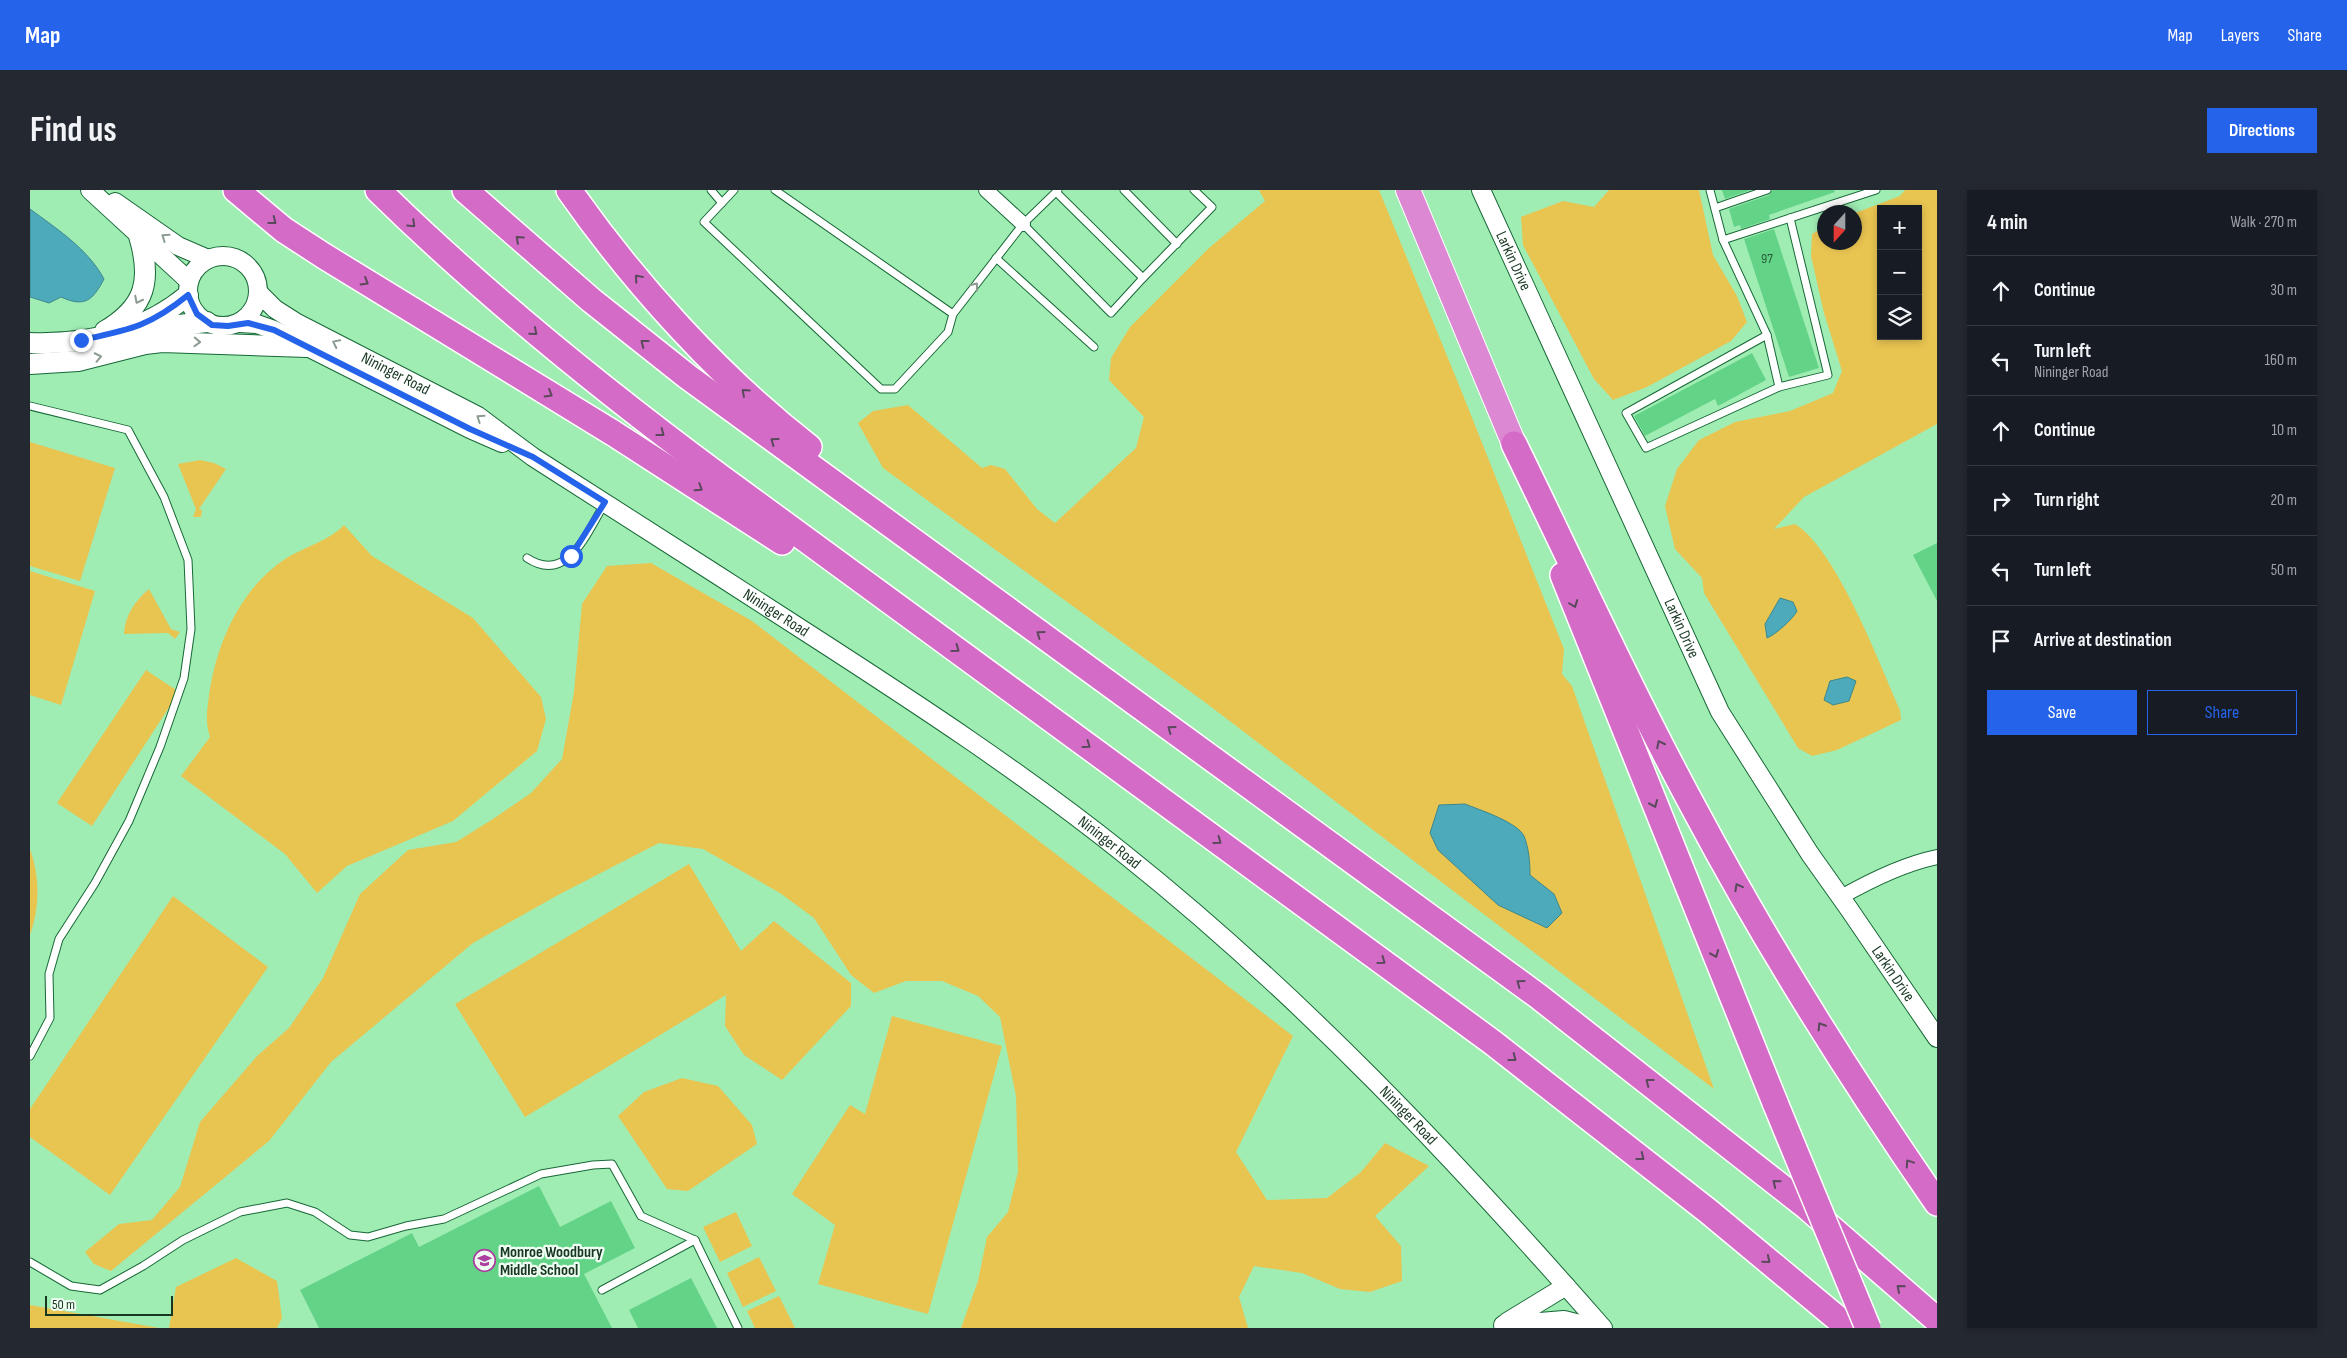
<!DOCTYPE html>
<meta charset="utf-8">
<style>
:root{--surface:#171b24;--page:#242831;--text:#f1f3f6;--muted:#9ea1a6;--line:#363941;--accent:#2563eb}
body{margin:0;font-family:"Sofia Sans Condensed",sans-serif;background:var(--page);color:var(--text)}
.controls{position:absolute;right:15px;top:15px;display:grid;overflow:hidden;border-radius:0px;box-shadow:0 2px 8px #0003}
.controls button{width:45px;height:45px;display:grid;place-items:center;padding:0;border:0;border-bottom:1px solid var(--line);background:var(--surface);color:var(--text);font:25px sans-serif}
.compass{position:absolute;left:1787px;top:15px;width:45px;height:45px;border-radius:50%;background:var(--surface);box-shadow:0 2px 8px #0003;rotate:201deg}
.scale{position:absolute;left:15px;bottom:12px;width:128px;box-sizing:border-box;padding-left:5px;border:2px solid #173721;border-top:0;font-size:14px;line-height:18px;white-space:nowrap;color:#173721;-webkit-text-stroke:4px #effef2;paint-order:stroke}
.stop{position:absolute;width:15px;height:15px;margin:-11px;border:4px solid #2563eb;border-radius:50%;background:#fff}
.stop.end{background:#2563eb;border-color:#fff;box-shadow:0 1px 5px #0008}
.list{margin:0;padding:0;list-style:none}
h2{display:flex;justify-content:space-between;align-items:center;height:65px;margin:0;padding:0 20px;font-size:21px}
h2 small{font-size:16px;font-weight:400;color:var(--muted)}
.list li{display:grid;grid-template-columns:32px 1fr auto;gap:15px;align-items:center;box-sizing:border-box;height:70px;padding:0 20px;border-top:1px solid var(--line)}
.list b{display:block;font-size:19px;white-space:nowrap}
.list p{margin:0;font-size:16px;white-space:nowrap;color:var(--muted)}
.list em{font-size:16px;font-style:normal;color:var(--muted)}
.actions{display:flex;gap:10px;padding:15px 20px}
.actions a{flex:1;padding:11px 0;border:1px solid var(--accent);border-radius:0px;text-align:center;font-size:18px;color:var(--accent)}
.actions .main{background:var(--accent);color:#fff}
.icon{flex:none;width:28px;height:28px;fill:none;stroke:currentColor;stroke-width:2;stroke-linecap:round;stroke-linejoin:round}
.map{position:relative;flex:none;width:1907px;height:1138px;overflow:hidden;border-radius:0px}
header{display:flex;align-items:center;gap:30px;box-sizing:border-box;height:70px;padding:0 25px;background:var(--accent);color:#fff}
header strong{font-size:24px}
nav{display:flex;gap:28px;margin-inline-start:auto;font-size:18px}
.intro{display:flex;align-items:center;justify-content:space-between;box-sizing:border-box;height:120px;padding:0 30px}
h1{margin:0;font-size:35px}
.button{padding:12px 22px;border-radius:0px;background:var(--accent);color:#fff;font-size:18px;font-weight:700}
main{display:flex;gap:30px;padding:0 30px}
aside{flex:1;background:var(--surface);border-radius:0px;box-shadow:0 2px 8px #0003}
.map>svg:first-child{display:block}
.green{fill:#e8c451;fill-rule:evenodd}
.water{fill:#4daabb;stroke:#3d888d}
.building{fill:#63d487}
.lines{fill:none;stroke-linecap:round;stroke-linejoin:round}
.service-casing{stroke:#176837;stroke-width:9}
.minor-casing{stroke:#176837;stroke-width:16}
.tertiary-casing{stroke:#176837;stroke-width:20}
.secondary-casing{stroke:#176837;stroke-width:22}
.trunk-casing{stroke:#fff;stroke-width:26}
.motorway-casing{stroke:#fff;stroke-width:28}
.service{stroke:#fff;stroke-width:7}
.minor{stroke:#fff;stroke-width:14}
.tertiary{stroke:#fff;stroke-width:18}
.secondary{stroke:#fff;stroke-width:20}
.trunk{stroke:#dc88d2;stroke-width:24}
.motorway{stroke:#d36bc7;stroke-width:25}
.motorway-bridge-casing{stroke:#fff;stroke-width:28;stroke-linecap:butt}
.motorway-bridge{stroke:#d36bc7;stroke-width:25}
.oneway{stroke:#59495b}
.oneway2{stroke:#8b9b90}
.route{stroke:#2563eb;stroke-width:6}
.labels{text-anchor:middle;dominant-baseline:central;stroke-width:4.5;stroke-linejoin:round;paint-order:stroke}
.number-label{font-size:14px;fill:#2a5e3a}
.street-label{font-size:16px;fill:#173721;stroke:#effef2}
.poi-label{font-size:16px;font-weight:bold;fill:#173721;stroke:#effef2;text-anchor:start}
</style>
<header>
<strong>Map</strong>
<nav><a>Map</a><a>Layers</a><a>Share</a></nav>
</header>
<div class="intro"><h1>Find us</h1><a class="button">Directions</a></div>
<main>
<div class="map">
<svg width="1907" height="1138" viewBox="0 0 1907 1138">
<rect width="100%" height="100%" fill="#a0edb4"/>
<g class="green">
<polygon points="1229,0 1349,0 1431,200 1534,459 1532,484 1542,496 1684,899 1176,513 853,278 828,233 843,221 878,215 952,278 961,275 975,279 1007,319 1025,333 1106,258 1114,227 1079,190 1081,168 1100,137 1179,58 1235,11"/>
<polygon points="1579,0 1669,0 1683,65 1707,106 1717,132 1701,151 1617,197 1583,210 1564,189 1493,55 1491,27 1533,11 1564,17"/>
<path d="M1875,0H1907V234L1774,307L1744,339L1765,334C1807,360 1849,473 1870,520L1871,530L1807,560L1782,566L1768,558L1674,403L1672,388L1645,359L1635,316L1647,279L1669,250L1705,232L1760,221L1803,203L1812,181L1794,123L1781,66L1782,44L1794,37V52H1824L1825,23L1870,6ZM1851,19H1888V146H1851Z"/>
<polygon points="0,252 85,278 50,391 0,376"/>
<polygon points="170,270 184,273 196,279 169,319 172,320 171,327 163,327 166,319 148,274"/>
<path d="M314,335L342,366L443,428L511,507L516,529L507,561L423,631L317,676L287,703L255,664L151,586L180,547C175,532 177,521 179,506C186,454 210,399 255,369C274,357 299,351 314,335Z"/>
<polygon points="621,373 722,431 1263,846 1206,962 1237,1010 1297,1008 1331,982 1355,953 1399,976 1345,1026 1371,1056 1372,1091 1340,1102 1310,1099 1272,1083 1224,1076 1209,1107 1218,1138 931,1138 948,1091 957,1047 978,1022 988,982 986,906 970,827 948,806 912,791 876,791 844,803 821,785 784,728 750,703 673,659 629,653 528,705 443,753 301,872 239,951 81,1081 64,1074 55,1062 89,1034 122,1030 150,997 170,932 227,866 259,838 293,788 330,704 378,660 426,652 463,629 501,603 532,569 544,502 552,414 577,376"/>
<polygon points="0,381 65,401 31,515 0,505"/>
<path d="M119,399L141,439L150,442L145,449L138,443L94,444C95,425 105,411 119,399Z"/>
<polygon points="116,480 149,502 62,636 27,613"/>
<path d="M0,659C10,687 10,717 0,745Z"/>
<polygon points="659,674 711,761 744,731 821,793 821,816 752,890 714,865 695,836 696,805 495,927 425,814"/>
<polygon points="143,706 238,777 80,1005 0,947 0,919"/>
<polygon points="862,826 972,856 898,1124 788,1094 805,1035 762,1004 820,915 835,924"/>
<polygon points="652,888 688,896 722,935 727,954 658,1001 637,999 588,926 614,902"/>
<polygon points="706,1022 722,1056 690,1072 673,1037"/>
<polygon points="729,1067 746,1101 713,1117 697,1083"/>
<polygon points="206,1068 247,1091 252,1128 247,1138 139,1138 146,1097"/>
<polygon points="749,1106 765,1138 725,1138 717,1121"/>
<polygon points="0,1115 129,1138 0,1138"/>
</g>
<g class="water">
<path d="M0,19C27,39 58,59 74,89C63,110 55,118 31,107L19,113L0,107Z"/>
<path d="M1750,408L1763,412L1767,421C1763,429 1745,445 1737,448L1735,434Z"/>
<polygon points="1817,487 1826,491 1819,511 1803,515 1794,510 1800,491"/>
<path d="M1435,614C1450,620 1487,632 1494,646C1499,659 1500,672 1500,685L1524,704L1532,723L1517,738L1468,715L1408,660L1400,643L1409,615Z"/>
</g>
<g class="building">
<polygon points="1692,0 1721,0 1695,9"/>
<polygon points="1742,0 1804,0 1805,2 1739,25 1740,29 1711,39 1710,35 1704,37 1699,19 1739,5"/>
<polygon points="1744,39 1789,178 1759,187 1714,49"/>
<polygon points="1722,163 1736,190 1688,216 1685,209 1615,246 1604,226"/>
<polygon points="1907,353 1907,411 1883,365"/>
<polygon points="509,996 530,1037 581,1011 605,1058 554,1084 582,1138 289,1138 270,1100 382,1043 389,1057"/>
<polygon points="661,1088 687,1138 608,1138 599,1120"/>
</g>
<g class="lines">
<defs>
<g id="service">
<polyline points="681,0 692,13"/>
<polyline points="704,0 674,32 851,199 865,199 918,142 923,124 993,34 1028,0"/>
<polyline points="745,0 923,124"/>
<polyline points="1094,0 1147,54"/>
<polyline points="1680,0 1693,50 1846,0"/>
<polyline points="1026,2 1113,88 1182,17 1164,0"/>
<polyline points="1685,18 1737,0"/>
<polyline points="993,34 1081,123 1113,88"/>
<polyline points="1693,50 1737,145 1749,197 1798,185 1760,28"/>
<polyline points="966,68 1064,157"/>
<polyline points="1737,145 1596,223 1616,258 1749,197"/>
<polyline points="0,216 98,240 134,307 158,370 161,439 154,488 130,557 99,631 65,693 29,749 19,784 20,828 0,866"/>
<path d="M497,368C538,395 557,342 575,313"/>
<polyline points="0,1072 41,1096 70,1100 113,1076 153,1050 210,1022 257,1013 285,1022 320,1045 338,1047 376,1036 414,1029 511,984 563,975 582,974 611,1026 665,1050 708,1138"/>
<polyline points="572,1100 665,1050"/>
</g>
<g id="minor">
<polyline points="956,0 993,34"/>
<path d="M1811,707C1841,690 1873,674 1907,667"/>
</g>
<g id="tertiary">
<polyline points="60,0 159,91"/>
<path id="s1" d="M1451,0L1690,522L1780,664L1819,719L1907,848"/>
<polyline points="85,12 148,56 178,69"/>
<circle cx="193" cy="101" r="35"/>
<path id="s2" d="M228,102L245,119L267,133L448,226L503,267C595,325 687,385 779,444C886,513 993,583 1093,663C1270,804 1424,968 1573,1138"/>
<polyline points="210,133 227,134 244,140 440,239 472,253"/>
<polyline points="1477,1132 1536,1096"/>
<polyline points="1473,1135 1534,1130 1566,1138"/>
</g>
<g id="secondary">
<path d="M75,141C116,117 122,90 109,46"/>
<polyline points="114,151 149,135 177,132"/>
<path d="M0,153C57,155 114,142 158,105"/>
<polyline points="0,174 48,171 115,154 132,152 277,157"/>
</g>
<polyline id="trunk" points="1378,0 1484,254"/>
<g id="motorway">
<polyline points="206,0 254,40 294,66 583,243 752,352"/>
<path d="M348,0C454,104 569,197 689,286L1462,852L1678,1021L1819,1138"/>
<polyline points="435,0 561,110 658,187 1508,806 1777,1017 1907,1130"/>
<path d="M539,0C604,93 689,187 779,257"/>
<path d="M1484,254C1544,377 1601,502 1666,622C1738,757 1820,887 1907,1013"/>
<polyline points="1533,385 1746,915"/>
</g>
</defs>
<use href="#service" class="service-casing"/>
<use href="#minor" class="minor-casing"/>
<use href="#tertiary" class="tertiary-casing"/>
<use href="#secondary" class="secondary-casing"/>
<use href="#trunk" class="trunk-casing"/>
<use href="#motorway" class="motorway-casing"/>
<use href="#service" class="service"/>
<use href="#minor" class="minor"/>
<use href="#tertiary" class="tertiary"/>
<use href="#secondary" class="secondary"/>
<use href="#trunk" class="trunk"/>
<use href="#motorway" class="motorway"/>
<defs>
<polyline id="motorway-bridge" points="1746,915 1838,1138"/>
</defs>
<use href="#motorway-bridge" class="motorway-bridge-casing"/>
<use href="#motorway-bridge" class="motorway-bridge"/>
</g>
<defs><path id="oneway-chevron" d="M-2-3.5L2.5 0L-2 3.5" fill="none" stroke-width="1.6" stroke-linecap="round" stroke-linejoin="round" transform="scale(1.25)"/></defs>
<g class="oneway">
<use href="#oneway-chevron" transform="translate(243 31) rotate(38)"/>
<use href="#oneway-chevron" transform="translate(382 34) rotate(44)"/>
<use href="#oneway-chevron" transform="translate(489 49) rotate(-138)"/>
<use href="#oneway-chevron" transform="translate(608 88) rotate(-131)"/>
<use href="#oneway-chevron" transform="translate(335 92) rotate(31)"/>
<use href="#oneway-chevron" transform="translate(504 142) rotate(40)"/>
<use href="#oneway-chevron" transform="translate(614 153) rotate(-142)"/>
<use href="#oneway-chevron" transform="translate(715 202) rotate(-138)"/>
<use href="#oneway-chevron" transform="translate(519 204) rotate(31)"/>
<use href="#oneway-chevron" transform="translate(631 243) rotate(37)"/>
<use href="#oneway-chevron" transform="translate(744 251) rotate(-144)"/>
<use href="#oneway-chevron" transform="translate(669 298) rotate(33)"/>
<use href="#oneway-chevron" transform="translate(1544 414) rotate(69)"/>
<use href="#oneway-chevron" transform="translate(1010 444) rotate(-144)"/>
<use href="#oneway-chevron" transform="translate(926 459) rotate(36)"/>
<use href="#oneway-chevron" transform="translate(1141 539) rotate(-144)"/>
<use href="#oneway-chevron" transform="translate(1630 554) rotate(-117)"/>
<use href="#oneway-chevron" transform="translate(1057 555) rotate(36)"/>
<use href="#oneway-chevron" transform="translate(1624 614) rotate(68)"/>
<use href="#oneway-chevron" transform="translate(1188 651) rotate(36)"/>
<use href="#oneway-chevron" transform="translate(1708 697) rotate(-119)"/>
<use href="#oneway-chevron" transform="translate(1685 764) rotate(68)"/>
<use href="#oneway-chevron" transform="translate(1352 771) rotate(36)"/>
<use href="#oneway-chevron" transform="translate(1490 793) rotate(-144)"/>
<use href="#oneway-chevron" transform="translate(1791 836) rotate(-122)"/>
<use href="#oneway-chevron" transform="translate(1483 868) rotate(37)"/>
<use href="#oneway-chevron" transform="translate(1619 892) rotate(-142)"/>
<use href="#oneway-chevron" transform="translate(1611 967) rotate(38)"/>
<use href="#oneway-chevron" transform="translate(1879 973) rotate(-124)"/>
<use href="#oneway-chevron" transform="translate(1746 993) rotate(-141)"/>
<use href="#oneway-chevron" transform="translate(1737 1070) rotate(40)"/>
<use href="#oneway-chevron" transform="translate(1870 1098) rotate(-139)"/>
</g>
<g class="oneway2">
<use href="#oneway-chevron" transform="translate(135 47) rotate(-145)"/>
<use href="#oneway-chevron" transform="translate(945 96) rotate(-52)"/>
<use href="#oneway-chevron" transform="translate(108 110) rotate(117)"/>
<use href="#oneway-chevron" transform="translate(167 152) rotate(2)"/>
<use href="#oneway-chevron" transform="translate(306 153) rotate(-154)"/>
<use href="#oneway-chevron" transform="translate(68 167) rotate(-12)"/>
<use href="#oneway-chevron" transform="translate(450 228) rotate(-146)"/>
</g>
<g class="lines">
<path class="route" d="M51,150C98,140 119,137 158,105L167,124L182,135L198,136L218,133L244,140L440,239L503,267L575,312L541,366"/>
</g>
<defs>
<symbol id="school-ring" viewBox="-11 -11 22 22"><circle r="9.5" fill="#effef2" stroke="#ab40a0" stroke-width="1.5"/><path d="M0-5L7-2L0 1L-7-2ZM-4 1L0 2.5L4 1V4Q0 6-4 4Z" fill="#ab40a0"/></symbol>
</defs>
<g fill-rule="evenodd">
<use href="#school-ring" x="442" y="1058" width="25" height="25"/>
</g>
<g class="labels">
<g class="number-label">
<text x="1737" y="68">97</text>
</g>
<g class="street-label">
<text stroke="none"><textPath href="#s1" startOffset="78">Larkin Drive</textPath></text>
<text stroke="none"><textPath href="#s2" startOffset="161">Nininger Road</textPath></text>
<text stroke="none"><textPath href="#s2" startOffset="611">Nininger Road</textPath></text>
<text stroke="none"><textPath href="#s1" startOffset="482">Larkin Drive</textPath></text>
<text stroke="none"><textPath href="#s2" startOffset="1016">Nininger Road</textPath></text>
<text stroke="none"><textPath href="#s1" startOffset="888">Larkin Drive</textPath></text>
<text stroke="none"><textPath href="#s2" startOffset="1421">Nininger Road</textPath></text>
</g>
<g class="poi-label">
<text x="470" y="1062">Monroe Woodbury<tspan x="470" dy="18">Middle School</tspan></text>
</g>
</g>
</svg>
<div class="controls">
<button>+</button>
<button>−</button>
<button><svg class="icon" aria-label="layers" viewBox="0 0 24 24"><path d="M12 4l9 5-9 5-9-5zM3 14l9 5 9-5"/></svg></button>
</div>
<svg class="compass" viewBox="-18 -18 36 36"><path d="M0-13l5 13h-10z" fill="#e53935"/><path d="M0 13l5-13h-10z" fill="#9ea1a6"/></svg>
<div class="scale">50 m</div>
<div class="stop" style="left:541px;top:366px"></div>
<div class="stop end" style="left:51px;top:150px"></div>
</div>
<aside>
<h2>4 min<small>Walk · 270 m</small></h2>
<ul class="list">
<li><svg class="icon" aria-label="ahead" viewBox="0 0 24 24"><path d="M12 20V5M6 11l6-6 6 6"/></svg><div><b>Continue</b></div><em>30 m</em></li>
<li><svg class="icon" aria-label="left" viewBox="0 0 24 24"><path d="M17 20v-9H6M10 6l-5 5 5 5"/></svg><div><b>Turn left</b><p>Nininger Road</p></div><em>160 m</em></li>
<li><svg class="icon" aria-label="ahead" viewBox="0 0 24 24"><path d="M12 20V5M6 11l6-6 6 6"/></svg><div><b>Continue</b></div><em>10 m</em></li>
<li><svg class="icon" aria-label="right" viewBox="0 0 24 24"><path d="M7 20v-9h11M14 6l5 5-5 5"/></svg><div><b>Turn right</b></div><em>20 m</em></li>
<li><svg class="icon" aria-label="left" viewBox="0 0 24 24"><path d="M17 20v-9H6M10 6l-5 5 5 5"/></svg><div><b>Turn left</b></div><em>50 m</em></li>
<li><svg class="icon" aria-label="arrive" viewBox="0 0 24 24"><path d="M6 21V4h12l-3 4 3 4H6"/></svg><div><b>Arrive at destination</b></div></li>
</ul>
<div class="actions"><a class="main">Save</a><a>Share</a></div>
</aside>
</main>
